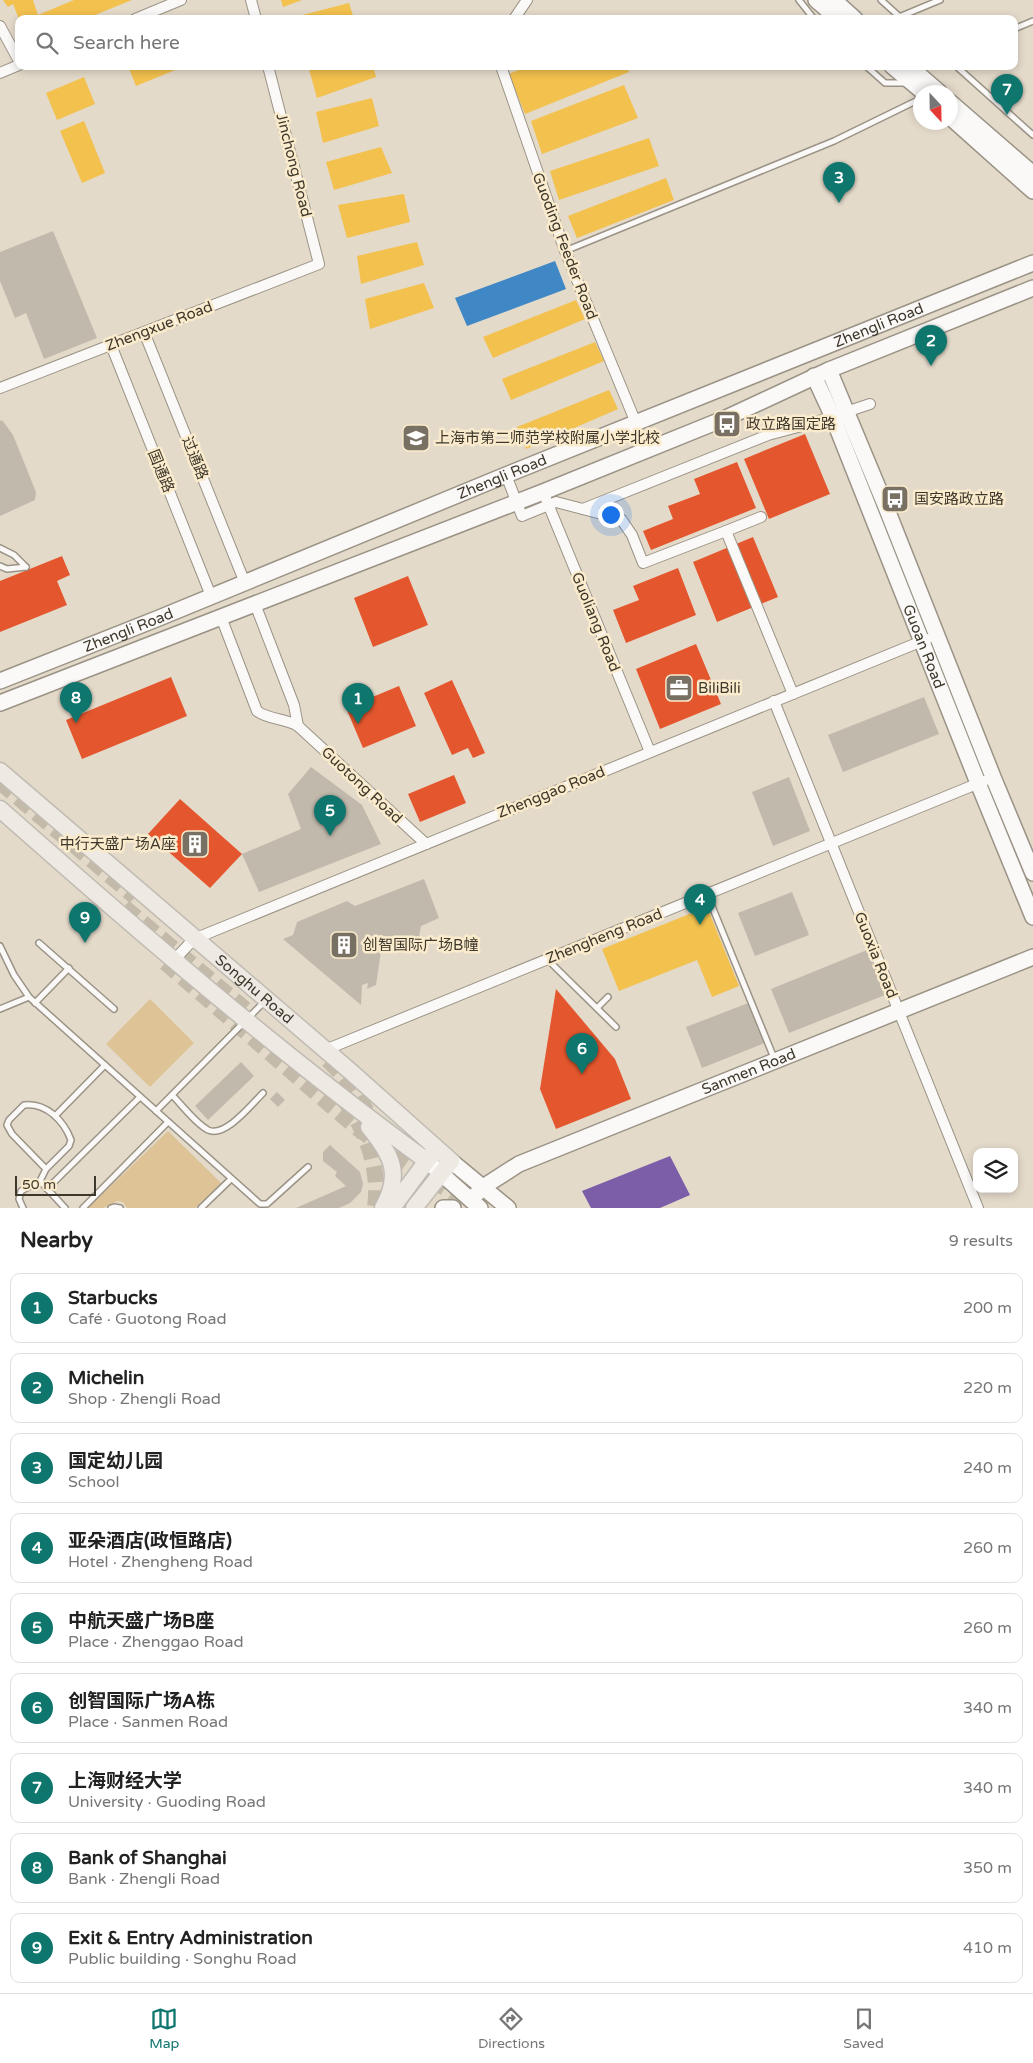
<!DOCTYPE html>
<meta charset="utf-8">
<style>
:root{--surface:#fff;--page:#f6f6f6;--text:#222;--muted:#767676;--line:#e0e0e0;--accent:#0f766e}
body{margin:0;font-family:"Varela Round","Noto Sans SC",sans-serif;background:var(--page);color:var(--text)}
.controls{position:absolute;right:15px;bottom:15px;display:grid;overflow:hidden;border-radius:10px;box-shadow:0 2px 8px #0003}
.controls button{width:45px;height:45px;display:grid;place-items:center;padding:0;border:0;border-bottom:1px solid var(--line);background:var(--surface);color:var(--text);font:25px sans-serif}
.compass{position:absolute;left:913px;top:85px;width:45px;height:45px;border-radius:50%;background:var(--surface);box-shadow:0 2px 8px #0003;rotate:158deg}
.scale{position:absolute;left:15px;bottom:12px;width:81px;box-sizing:border-box;padding-left:5px;border:2px solid #3e382c;border-top:0;font-size:14px;line-height:18px;white-space:nowrap;color:#3e382c;-webkit-text-stroke:4px #fbebcd;paint-order:stroke}
.you{position:absolute;left:610px;top:514px;width:18px;height:18px;margin:-12px;border:4px solid #fff;border-radius:50%;background:#1a73e8;box-shadow:0 0 0 8px #1a73e833}
.badge{display:grid;place-items:center;width:32px;height:32px;border-radius:50%;background:var(--accent);color:#fff;font-size:16px;font-weight:700}
.pin{position:absolute;translate:-50% -41px;filter:drop-shadow(0 1px 2px #0008)}
.pin::after{content:'';position:absolute;top:26px;width:18px;height:15px;background:inherit;clip-path:polygon(0 0,100% 0,50% 100%)}
.list{margin:0;padding:0;list-style:none}
h2{display:flex;justify-content:space-between;align-items:center;height:65px;margin:0;padding:0 20px;font-size:21px}
h2 small{font-size:16px;font-weight:400;color:var(--muted)}
.list li{display:grid;grid-template-columns:32px 1fr auto;gap:15px;align-items:center;box-sizing:border-box;height:70px;margin:0 10px 10px;padding:0 10px;border:1px solid var(--line);border-radius:10px}
.list b{display:block;font-size:19px;white-space:nowrap}
.list p{margin:0;font-size:16px;white-space:nowrap;color:var(--muted)}
.list em{font-size:16px;font-style:normal;color:var(--muted)}
.icon{flex:none;width:28px;height:28px;fill:none;stroke:currentColor;stroke-width:2;stroke-linecap:round;stroke-linejoin:round}
.map{position:relative;flex:none;width:1033px;height:1208px;overflow:hidden}
.search{position:absolute;background:var(--surface);box-shadow:0 2px 8px #0003;left:15px;right:15px;top:15px;height:55px;display:flex;align-items:center;gap:12px;box-sizing:border-box;padding:0 18px;border-radius:10px;color:var(--muted);font-size:19px}
.sheet{height:785px;background:var(--surface)}
nav{display:flex;justify-content:space-around;align-items:center;box-sizing:border-box;height:70px;border-top:1px solid var(--line);background:var(--surface);font-size:14px;color:var(--muted)}
nav a{display:grid;justify-items:center;gap:2px}
nav .on{color:var(--accent)}
.map>svg:first-child{display:block}
.green{fill:#ddc395}
.homes{fill:#f2c14e}
.shops{fill:#e4572e}
.offices{fill:#7b5ea7}
.schools{fill:#3f88c5}
.building{fill:#c1b9ac}
.lines{fill:none;stroke-linecap:round;stroke-linejoin:round}
.secondary-tunnel{stroke:#c3baaa;stroke-width:15;stroke-dasharray:15 8;stroke-linecap:butt}
.primary-tunnel{stroke:#c3baaa;stroke-width:16;stroke-dasharray:16 8;stroke-linecap:butt}
.lane-casing{stroke:#9a9386;stroke-width:8}
.street-casing{stroke:#9a9386;stroke-width:12}
.secondary-casing{stroke:#9a9386;stroke-width:18}
.primary-casing{stroke:#c0bbb3;stroke-width:19}
.lane{stroke:#fbf9f7;stroke-width:5}
.street{stroke:#fbf9f7;stroke-width:10}
.secondary{stroke:#fbf9f7;stroke-width:15}
.primary{stroke:#eee9e2;stroke-width:16}
.labels{text-anchor:middle;dominant-baseline:central;stroke-width:5;stroke-linejoin:round;paint-order:stroke}
.street-label{font-size:15px;fill:#3e382c;stroke:#fbebcd}
.poi-label{font-size:15px;fill:#3e382c;stroke:#fbebcd;text-anchor:start}
</style>
<div class="map">
<svg width="1033" height="1208" viewBox="0 0 1033 1208">
<rect width="100%" height="100%" fill="#e4daca"/>
<g class="green">
<polygon points="150,999 194,1043 150,1087 106,1044"/>
<polygon points="168,1131 221,1183 195,1208 127,1208 123,1202 117,1201 103,1208 88,1208"/>
</g>
<g class="homes">
<polygon points="3,0 33,0 38,15 74,0 132,0 85,19 19,19 13,4 8,7"/>
<polygon points="281,0 302,0 283,7"/>
<polygon points="349,3 354,19 291,19 291,18"/>
<polygon points="128,66 185,66 136,86"/>
<polygon points="308,66 373,66 376,77 317,98"/>
<polygon points="527,66 627,66 629,72 525,114 509,74"/>
<polygon points="84,77 95,104 57,120 46,93"/>
<polygon points="624,85 638,118 542,154 531,121"/>
<polygon points="372,98 379,126 323,143 316,112"/>
<polygon points="84,121 105,173 82,183 60,131"/>
<polygon points="649,138 659,166 559,200 550,171"/>
<polygon points="381,147 392,173 334,190 326,162"/>
<polygon points="666,178 674,200 577,238 568,216"/>
<polygon points="404,194 410,222 347,238 338,205"/>
<polygon points="417,242 424,265 361,284 357,256"/>
<polygon points="424,283 434,308 370,329 365,299"/>
<polygon points="576,300 585,319 493,358 483,337"/>
<polygon points="595,342 604,361 511,400 502,379"/>
<polygon points="609,390 618,409 526,449 517,427"/>
<polygon points="707,907 739,986 712,997 697,960 619,991 602,949"/>
</g>
<g class="shops">
<polygon points="805,434 830,494 769,519 744,459"/>
<polygon points="737,462 756,508 651,550 643,531 673,519 668,506 700,494 694,479"/>
<polygon points="753,537 778,597 717,622 693,562"/>
<polygon points="62,556 70,575 57,581 67,605 0,632 0,581"/>
<polygon points="678,568 696,615 626,643 613,610 639,600 633,586"/>
<polygon points="408,576 428,625 373,647 354,598"/>
<polygon points="696,644 721,704 660,729 636,669"/>
<polygon points="171,677 187,716 82,759 66,720"/>
<polygon points="452,680 485,753 473,758 468,748 452,755 424,693"/>
<polygon points="399,686 416,726 363,748 346,708"/>
<polygon points="454,775 466,803 420,822 408,794"/>
<polygon points="180,799 242,854 210,888 148,834"/>
<polygon points="556,989 615,1059 631,1099 556,1129 540,1089"/>
</g>
<polygon class="offices" points="670,1156 690,1195 660,1208 591,1208 582,1191"/>
<polygon class="schools" points="555,261 566,289 467,326 455,298"/>
<g class="building">
<polygon points="53,231 97,338 44,359 26,313 15,318 0,281 0,252"/>
<polygon points="2,420 13,435 36,492 35,500 0,516 0,421"/>
<polygon points="924,697 939,734 843,772 828,735"/>
<polygon points="311,767 362,805 381,844 259,892 242,854 301,829 288,794"/>
<polygon points="789,777 810,831 773,846 752,792"/>
<polygon points="424,879 439,918 421,926 419,937 381,951 376,985 367,989 368,983 362,985 361,1005 283,939 293,935 297,922 347,901 355,906"/>
<polygon points="792,892 809,935 755,956 738,913"/>
<polygon points="867,950 885,995 789,1033 771,989"/>
<polygon points="751,1002 767,1042 702,1068 686,1027"/>
<polygon points="241,1062 254,1076 208,1120 195,1106"/>
<polygon points="277,1092 285,1100 278,1107 270,1099"/>
<polygon points="330,1145 360,1172 363,1184 361,1192 350,1203 339,1208 296,1208 346,1186 335,1176 337,1172 323,1161 323,1152"/>
</g>
<g class="lines">
<g class="secondary-tunnel">
<polyline points="54,829 77,844"/>
<polyline points="165,963 356,1128 471,1207"/>
</g>
<g class="primary-tunnel">
<polyline points="0,782 135,897"/>
<polyline points="124,907 245,1009"/>
<path d="M328,1060C346,1078 361,1097 371,1121"/>
<path d="M345,1101C367,1132 380,1169 375,1208"/>
</g>
<defs>
<g id="lane">
<polyline points="799,0 814,19"/>
<polyline points="881,0 901,18"/>
<polyline points="899,17 940,0"/>
<polyline points="1014,29 1033,21"/>
<polyline points="866,66 885,83 906,83"/>
<polyline points="956,66 1033,135"/>
<polyline points="565,251 834,141 920,99"/>
<polyline points="0,548 14,555 26,567"/>
<polyline points="0,566 7,569 26,567"/>
<polyline points="707,894 774,1058"/>
<polyline points="39,943 114,1009"/>
<polyline points="0,946 14,975 29,997 260,1204 267,1204 308,1167"/>
<polyline points="547,959 616,1027"/>
<polyline points="35,1003 69,968"/>
<polyline points="597,1008 608,997"/>
<polyline points="0,1009 29,997"/>
<path d="M172,1095C183,1106 195,1123 208,1130C225,1138 251,1105 263,1093"/>
<polyline points="156,1111 264,1002"/>
<polyline points="55,1116 105,1065"/>
<polyline points="40,1181 65,1208"/>
<polyline points="47,1189 140,1097"/>
<path d="M23,1208L19,1199L21,1191L40,1181L46,1169L69,1146L71,1140C64,1121 46,1102 24,1105L9,1120L7,1125L12,1134L46,1169"/>
<polyline points="83,1208 168,1122"/>
<polyline points="111,1208 114,1207 120,1208"/>
<polyline points="201,1208 231,1179"/>
</g>
<g id="street">
<polyline points="251,0 256,19"/>
<polyline points="135,19 181,0"/>
<polyline points="514,19 527,0"/>
<polyline points="0,26 19,61"/>
<polyline points="501,66 565,251 636,423"/>
<polyline points="0,73 19,65"/>
<polyline points="144,332 245,583"/>
<polyline points="111,345 211,596"/>
<polyline points="0,388 319,264 268,66"/>
<polyline points="506,475 522,516 556,502 621,519 632,535 643,563 726,531 793,694"/>
<polyline points="546,499 650,752"/>
<polyline points="583,509 768,435 813,423 870,404"/>
<polyline points="726,531 761,517"/>
<polyline points="255,604 294,705 298,726"/>
<path d="M221,617L257,711C269,720 285,718 298,726L426,844"/>
<polyline points="774,701 978,1208"/>
<polyline points="174,960 194,939 927,639"/>
<polyline points="325,1050 984,781"/>
</g>
<g id="secondary">
<polyline points="816,0 838,19"/>
<polyline points="834,0 855,19"/>
<polyline points="892,66 923,92"/>
<polyline points="909,66 939,92"/>
<polyline points="950,102 1033,174"/>
<polyline points="950,117 1033,191"/>
<polyline points="829,370 884,502 993,777 1033,873"/>
<path id="s1" d="M814,376L832,415L978,783L1033,917"/>
<path id="s2" d="M0,681L159,618L506,475L1033,263"/>
<polyline points="0,703 543,492 726,418 829,370 1033,288"/>
<polyline points="427,1161 480,1208"/>
<polyline points="451,1161 508,1208"/>
<path id="s3" d="M471,1200L483,1187L519,1164L1033,957"/>
<polyline points="443,1208 453,1208"/>
</g>
<g id="primary">
<path id="s4" d="M0,771L350,1071L451,1161L414,1208"/>
<path d="M0,809C138,931 278,1052 427,1161"/>
<path d="M369,1127C392,1155 402,1174 383,1208"/>
<polyline points="392,1208 432,1154"/>
</g>
</defs>
<use href="#lane" class="lane-casing"/>
<use href="#street" class="street-casing"/>
<use href="#secondary" class="secondary-casing"/>
<use href="#primary" class="primary-casing"/>
<use href="#lane" class="lane"/>
<use href="#street" class="street"/>
<use href="#secondary" class="secondary"/>
<use href="#primary" class="primary"/>
</g>
<defs>
<symbol id="bus-square" viewBox="-11 -11 22 22"><rect x="-9" y="-9" width="18" height="18" rx="4" fill="#787163" stroke="#fbebcd"/><path d="M-5-6H5V4H4V6H2V4H-2V6H-4V4H-5ZM-3.5-4V0h7V-4ZM-3.5 1.2v1.5H-2V1.2ZM2 1.2v1.5H3.5V1.2Z" fill="#fff"/></symbol>
<symbol id="school-square" viewBox="-11 -11 22 22"><rect x="-9" y="-9" width="18" height="18" rx="4" fill="#787163" stroke="#fbebcd"/><path d="M0-5L7-2L0 1L-7-2ZM-4 1L0 2.5L4 1V4Q0 6-4 4Z" fill="#fff"/></symbol>
<symbol id="office-square" viewBox="-11 -11 22 22"><rect x="-9" y="-9" width="18" height="18" rx="4" fill="#787163" stroke="#fbebcd"/><path d="M-6-3h4V-5.5h4V-3h4V5H-6ZM-1-4.5V-3h2v-1.5ZM-6 0V1H6V0Z" fill="#fff"/></symbol>
<symbol id="building-square" viewBox="-11 -11 22 22"><rect x="-9" y="-9" width="18" height="18" rx="4" fill="#787163" stroke="#fbebcd"/><path d="M-4-6H4V6H1V3H-1V6H-4ZM-2.5-4.3h1.7v1.8h-1.7ZM.8-4.3h1.7v1.8H.8ZM-2.5-1h1.7V.8h-1.7ZM.8-1h1.7V.8H.8Z" fill="#fff"/></symbol>
</defs>
<g fill-rule="evenodd">
<use href="#bus-square" x="711" y="408" width="32" height="32"/>
<use href="#school-square" x="400" y="422" width="32" height="32"/>
<use href="#bus-square" x="879" y="483" width="32" height="32"/>
<use href="#office-square" x="663" y="672" width="32" height="32"/>
<use href="#building-square" x="179" y="828" width="32" height="32"/>
<use href="#building-square" x="328" y="929" width="32" height="32"/>
</g>
<g class="labels">
<g class="street-label">
<text transform="translate(294 165) rotate(76)">Jinchong Road</text>
<text transform="translate(565 246) rotate(69)">Guoding Feeder Road</text>
<text stroke="none"><textPath href="#s2" startOffset="948">Zhengli Road</textPath></text>
<text transform="translate(159 326) rotate(-21)">Zhengxue Road</text>
<text transform="translate(195 458) rotate(68)">过通路</text>
<text transform="translate(161 471) rotate(68)">国通路</text>
<text stroke="none"><textPath href="#s2" startOffset="542">Zhengli Road</textPath></text>
<text transform="translate(596 622) rotate(68)">Guoliang Road</text>
<text stroke="none"><textPath href="#s2" startOffset="138">Zhengli Road</textPath></text>
<text stroke="none"><textPath href="#s1" startOffset="292">Guoan Road</textPath></text>
<text transform="translate(362 785) rotate(43)">Guotong Road</text>
<text transform="translate(551 792) rotate(-22)">Zhenggao Road</text>
<text transform="translate(604 936) rotate(-22)">Zhengheng Road</text>
<text transform="translate(876 955) rotate(68)">Guoxia Road</text>
<text stroke="none"><textPath href="#s4" startOffset="335">Songhu Road</textPath></text>
<text stroke="none"><textPath href="#s3" startOffset="308">Sanmen Road</textPath></text>
</g>
<g class="poi-label">
<text x="746" y="424">政立路国定路</text>
<text x="435" y="438">上海市第二师范学校附属小学北校</text>
<text x="914" y="499">国安路政立路</text>
<text x="698" y="688">BiliBili</text>
<text x="176" y="844" text-anchor="end">中行天盛广场A座</text>
<text x="363" y="945">创智国际广场B幢</text>
</g>
</g>
</svg>
<div class="controls">
<button><svg class="icon" aria-label="layers" viewBox="0 0 24 24"><path d="M12 4l9 5-9 5-9-5zM3 14l9 5 9-5"/></svg></button>
</div>
<svg class="compass" viewBox="-18 -18 36 36"><path d="M0-13l5 13h-10z" fill="#e53935"/><path d="M0 13l5-13h-10z" fill="#767676"/></svg>
<div class="scale">50 m</div>
<div class="you"></div>
<div class="pin badge" style="left:358px;top:724px">1</div>
<div class="pin badge" style="left:931px;top:366px">2</div>
<div class="pin badge" style="left:839px;top:203px">3</div>
<div class="pin badge" style="left:700px;top:925px">4</div>
<div class="pin badge" style="left:330px;top:836px">5</div>
<div class="pin badge" style="left:582px;top:1074px">6</div>
<div class="pin badge" style="left:1007px;top:115px">7</div>
<div class="pin badge" style="left:76px;top:723px">8</div>
<div class="pin badge" style="left:85px;top:943px">9</div>
<div class="search"><svg class="icon" aria-label="search" viewBox="0 0 24 24"><circle cx="10" cy="10" r="6"/><path d="M15 15l6 6"/></svg>Search here</div>
</div>
<section class="sheet">
<h2>Nearby<small>9 results</small></h2>
<ul class="list">
<li><span class="badge">1</span><div><b>Starbucks</b><p>Café · Guotong Road</p></div><em>200 m</em></li>
<li><span class="badge">2</span><div><b>Michelin</b><p>Shop · Zhengli Road</p></div><em>220 m</em></li>
<li><span class="badge">3</span><div><b>国定幼儿园</b><p>School</p></div><em>240 m</em></li>
<li><span class="badge">4</span><div><b>亚朵酒店(政恒路店)</b><p>Hotel · Zhengheng Road</p></div><em>260 m</em></li>
<li><span class="badge">5</span><div><b>中航天盛广场B座</b><p>Place · Zhenggao Road</p></div><em>260 m</em></li>
<li><span class="badge">6</span><div><b>创智国际广场A栋</b><p>Place · Sanmen Road</p></div><em>340 m</em></li>
<li><span class="badge">7</span><div><b>上海财经大学</b><p>University · Guoding Road</p></div><em>340 m</em></li>
<li><span class="badge">8</span><div><b>Bank of Shanghai</b><p>Bank · Zhengli Road</p></div><em>350 m</em></li>
<li><span class="badge">9</span><div><b>Exit &amp; Entry Administration</b><p>Public building · Songhu Road</p></div><em>410 m</em></li>
</ul>
</section>
<nav>
<a class="on"><svg class="icon" aria-label="map" viewBox="0 0 24 24"><path d="M3 6l6-2 6 2 6-2v14l-6 2-6-2-6 2zM9 4v14M15 6v14"/></svg>Map</a>
<a><svg class="icon" aria-label="directions" viewBox="0 0 24 24"><path d="M12 3l9 9-9 9-9-9zM9 14v-3h6M13 9l2 2-2 2"/></svg>Directions</a>
<a><svg class="icon" aria-label="saved" viewBox="0 0 24 24"><path d="M7 4h10v16l-5-4-5 4z"/></svg>Saved</a>
</nav>
